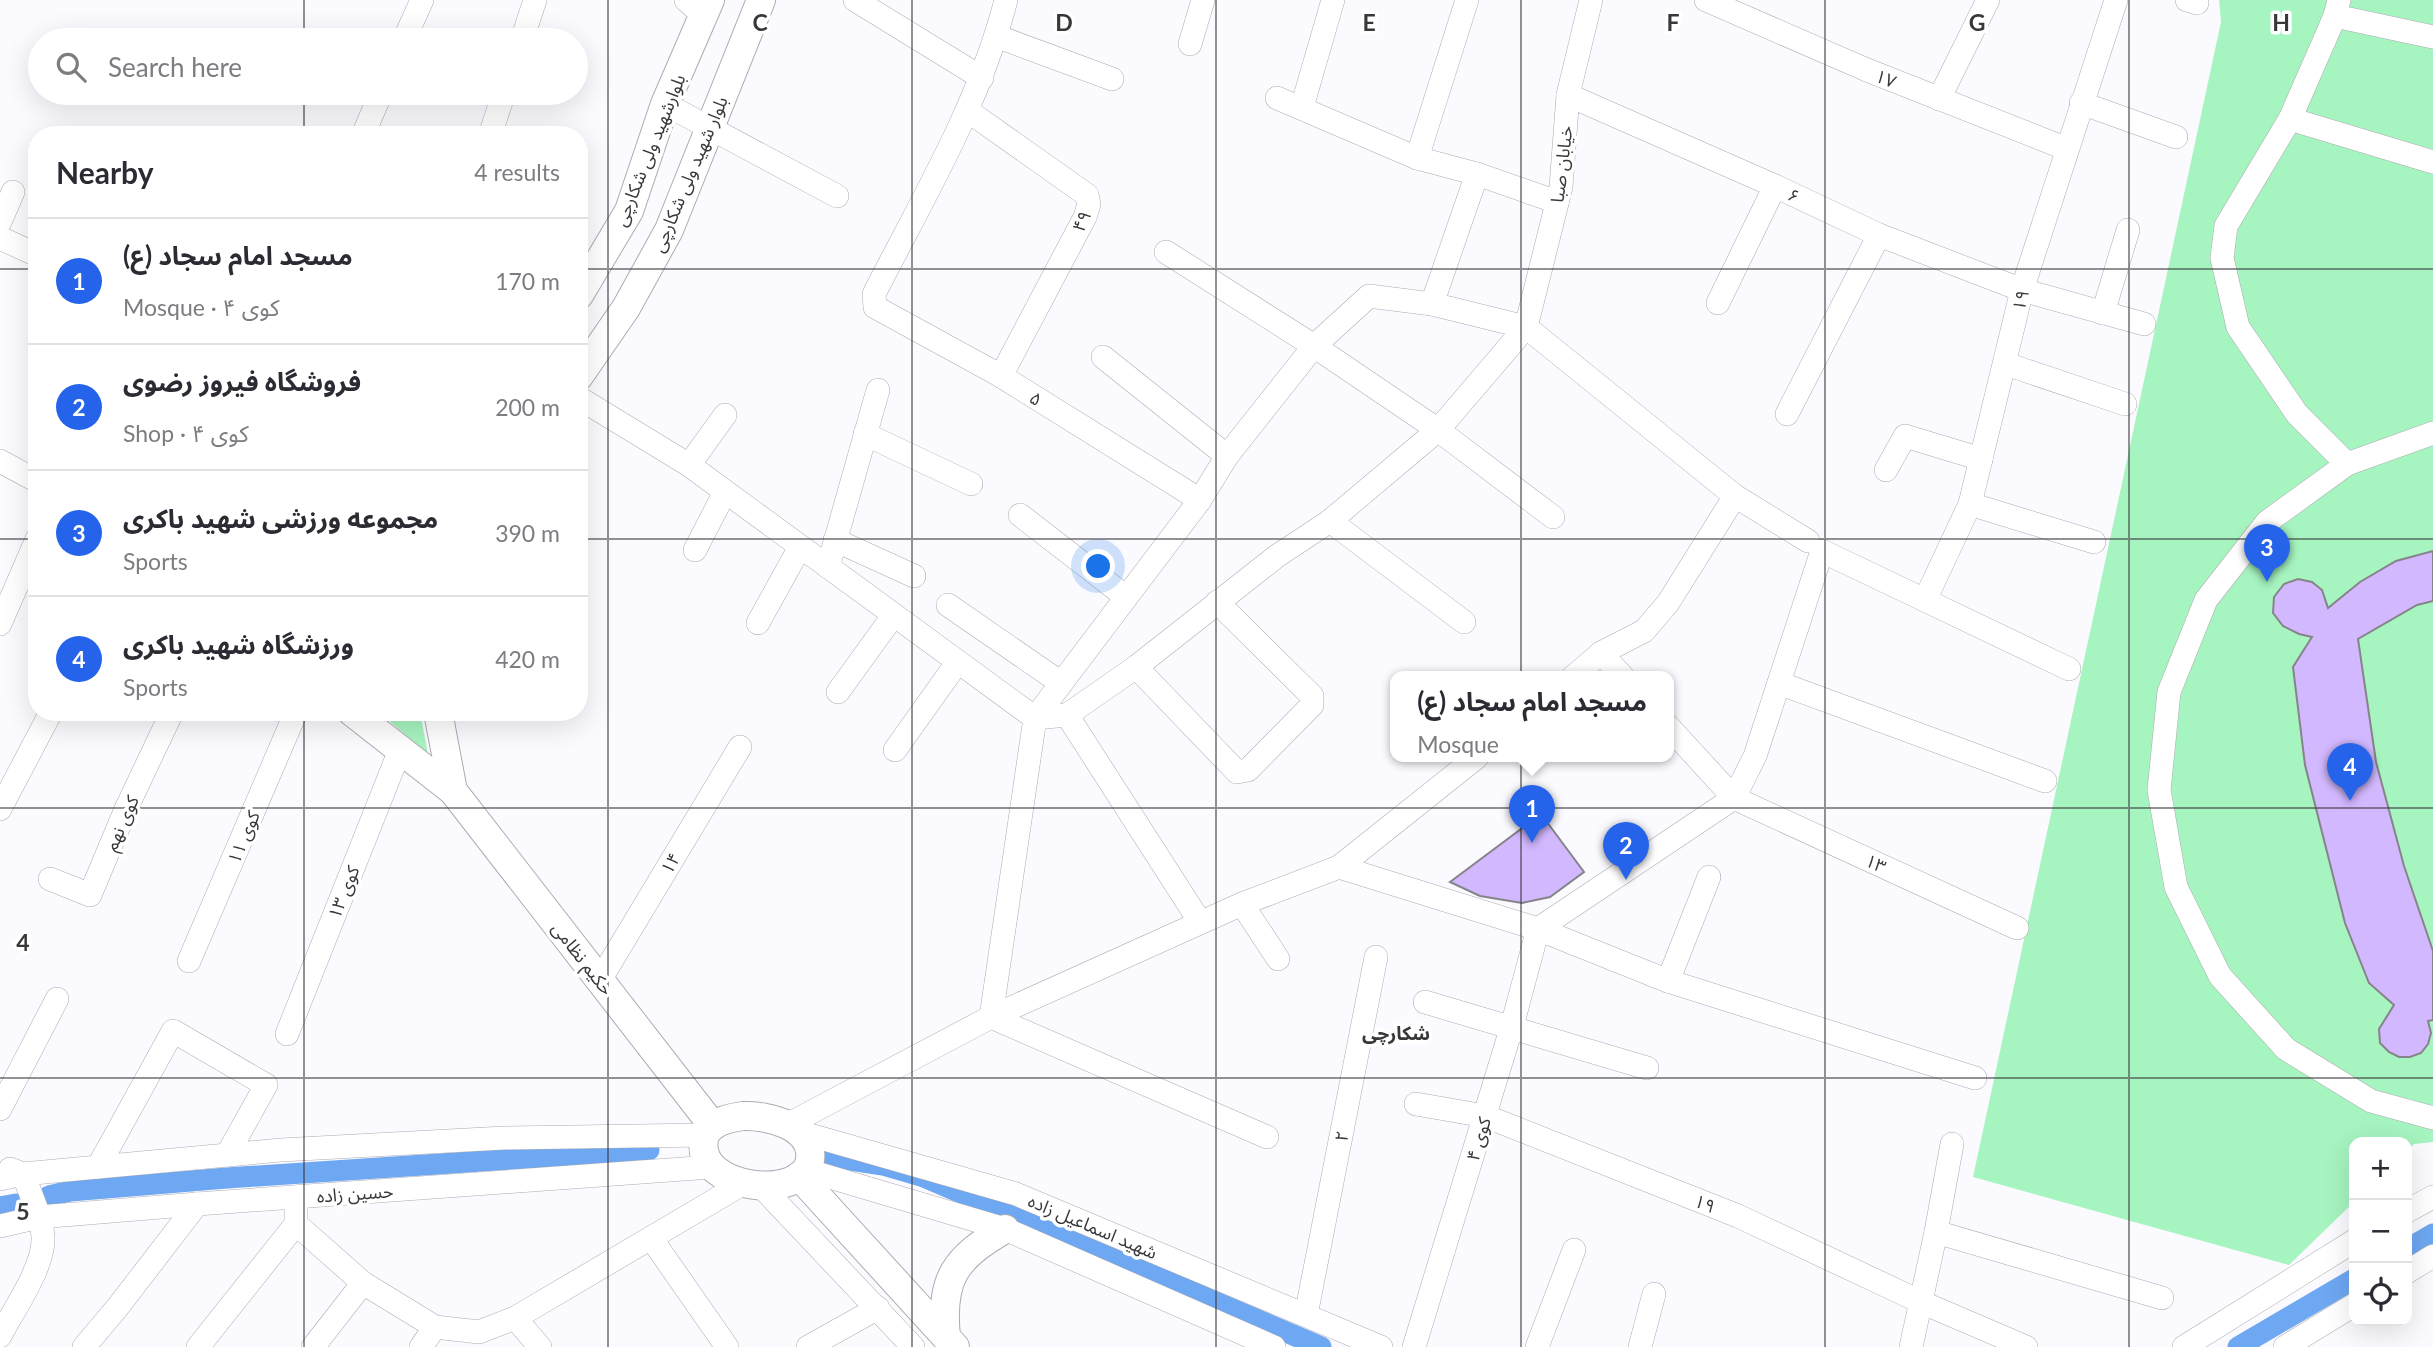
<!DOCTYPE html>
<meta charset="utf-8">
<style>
:root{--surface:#fff;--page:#f7f7f7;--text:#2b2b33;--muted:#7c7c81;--line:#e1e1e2;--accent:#2563eb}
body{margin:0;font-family:Lato,"Noto Sans Arabic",sans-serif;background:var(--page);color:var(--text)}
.controls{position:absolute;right:21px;bottom:21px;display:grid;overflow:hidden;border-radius:14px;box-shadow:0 7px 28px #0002}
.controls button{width:63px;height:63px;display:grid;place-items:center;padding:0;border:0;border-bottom:2px solid var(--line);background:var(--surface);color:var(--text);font:35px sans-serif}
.you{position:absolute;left:1099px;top:567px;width:24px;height:24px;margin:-18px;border:5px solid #fff;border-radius:50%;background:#1a73e8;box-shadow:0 0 0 10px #1a73e833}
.badge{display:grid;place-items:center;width:46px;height:46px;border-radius:50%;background:var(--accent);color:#fff;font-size:23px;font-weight:700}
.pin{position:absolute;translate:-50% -58px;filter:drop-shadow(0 2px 4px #0008)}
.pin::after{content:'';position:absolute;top:37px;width:24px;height:21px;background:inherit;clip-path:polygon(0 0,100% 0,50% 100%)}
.popup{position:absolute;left:1390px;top:671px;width:284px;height:91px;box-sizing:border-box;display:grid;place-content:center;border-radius:14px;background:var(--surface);filter:drop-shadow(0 2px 5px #0005);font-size:23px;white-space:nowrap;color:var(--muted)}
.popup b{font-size:26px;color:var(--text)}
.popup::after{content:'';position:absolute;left:50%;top:100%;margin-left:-14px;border:14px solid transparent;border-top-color:var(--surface)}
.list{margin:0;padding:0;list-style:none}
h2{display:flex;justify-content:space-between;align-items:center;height:91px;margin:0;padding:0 28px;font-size:30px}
h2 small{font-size:23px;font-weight:400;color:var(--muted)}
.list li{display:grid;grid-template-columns:46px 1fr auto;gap:21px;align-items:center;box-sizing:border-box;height:126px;padding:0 28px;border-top:2px solid var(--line)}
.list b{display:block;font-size:26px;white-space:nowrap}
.list p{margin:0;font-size:23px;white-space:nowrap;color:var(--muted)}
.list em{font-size:23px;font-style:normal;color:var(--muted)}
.icon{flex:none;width:38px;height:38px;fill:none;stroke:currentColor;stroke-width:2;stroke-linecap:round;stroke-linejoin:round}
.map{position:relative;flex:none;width:2433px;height:1347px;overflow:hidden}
.search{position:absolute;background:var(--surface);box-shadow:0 7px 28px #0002;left:28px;top:28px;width:560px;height:77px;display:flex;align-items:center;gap:18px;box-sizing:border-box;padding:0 24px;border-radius:38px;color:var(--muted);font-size:26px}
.panel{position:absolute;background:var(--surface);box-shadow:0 7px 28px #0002;left:28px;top:126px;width:560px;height:595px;border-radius:28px}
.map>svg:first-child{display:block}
.green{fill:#a6f4c0}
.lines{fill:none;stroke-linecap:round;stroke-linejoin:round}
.canal{stroke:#6ea7f2;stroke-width:21}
.building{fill:#d2b8ff;stroke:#868489;stroke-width:2}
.minor-casing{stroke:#adabb1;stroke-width:24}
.major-casing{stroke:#adabb1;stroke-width:30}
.minor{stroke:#fff;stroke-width:23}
.major{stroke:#fff;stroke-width:28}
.grid{fill:none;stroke:#38373a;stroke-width:2;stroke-opacity:0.55}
.labels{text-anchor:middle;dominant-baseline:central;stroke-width:7;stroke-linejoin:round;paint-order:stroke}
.street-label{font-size:18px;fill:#38373a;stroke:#fff}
.neighbourhood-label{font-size:19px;font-weight:bold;fill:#38373a;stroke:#fff}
.grid-label{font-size:23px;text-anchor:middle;font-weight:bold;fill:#38373a;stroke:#fff;stroke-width:7;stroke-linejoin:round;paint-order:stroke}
</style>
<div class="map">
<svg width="2433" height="1347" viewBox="0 0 2433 1347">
<rect width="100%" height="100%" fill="#fbfaff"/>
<g class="green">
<polygon points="2219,0 2433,0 2433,1142 2414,1144 2407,1151 2407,1142 2354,1142 2354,1202 2289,1265 1973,1177 2221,22"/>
<polygon points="379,712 420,712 428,754"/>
</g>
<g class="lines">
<g class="canal">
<polyline points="818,1155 883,1165 924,1177 1321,1347"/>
<polyline points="49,1196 70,1191 227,1178 649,1150"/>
<polyline points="0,1207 16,1204"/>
<polyline points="2407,1249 2433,1234"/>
<polyline points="2238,1347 2354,1279"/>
</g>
</g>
<g class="building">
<polygon points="2433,551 2433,601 2417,605 2358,639 2376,762 2404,866 2433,951 2433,1020 2428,1021 2431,1033 2428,1044 2421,1053 2410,1057 2399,1057 2389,1052 2380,1043 2379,1029 2394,1005 2369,983 2345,923 2305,765 2293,667 2312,637 2299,634 2283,626 2273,613 2274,597 2284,584 2298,579 2312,582 2322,590 2328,608 2360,582 2396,561"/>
<polygon points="1541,814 1584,872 1550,897 1522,903 1480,896 1450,882"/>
</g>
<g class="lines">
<defs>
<g id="minor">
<polyline points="686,0 704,16"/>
<polyline points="855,0 982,78"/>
<path d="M1006,0C979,105 923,198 874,294L875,307L1001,376L1200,500"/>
<polyline points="1706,0 1867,70 2067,149"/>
<polyline points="2187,0 2197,3"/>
<polyline points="2339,0 2335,16 2290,119 2226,226 2222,258 2238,327 2297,414 2347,464"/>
<polyline points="2335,16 2433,37"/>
<polyline points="996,36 1112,79"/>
<polyline points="404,40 422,0"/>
<polyline points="522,40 535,0"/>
<polyline points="1190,44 1203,0"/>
<polyline points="1568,95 1775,186 1879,235 2022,290 2144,324"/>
<polyline points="1277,98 1417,158 1477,174 1557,202"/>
<polyline points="1939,99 1988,0"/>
<polyline points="2081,103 2176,137"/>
<polyline points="665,104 837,196"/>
<polyline points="1302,107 1333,0"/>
<polyline points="968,111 1087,195 1089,204 1085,217 1001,376"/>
<polyline points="2290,119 2433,162"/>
<polyline points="363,135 381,93"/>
<polyline points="490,135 504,93"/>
<polyline points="1417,158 1467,0"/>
<polyline points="0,222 13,192"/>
<polyline points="0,238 37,255"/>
<polyline points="1166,252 1314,346 1438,430 1553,517"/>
<polyline points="1718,303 1775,186"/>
<polyline points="1432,304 1477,174"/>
<polyline points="2103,313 2128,230"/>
<polyline points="1103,357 1227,456"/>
<polyline points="2006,364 2125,404"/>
<polyline points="579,398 689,465 1035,718 1067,715 1136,667 1277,556 1330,521 1438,430 1526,327 1561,187 1568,95 1591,0"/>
<polyline points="1787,414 1879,235"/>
<polyline points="2433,433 2347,464 2267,522 2206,600 2169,692 2159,790 2176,887 2220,976 2286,1049 2371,1101 2433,1118"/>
<polyline points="865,434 971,484"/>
<polyline points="0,461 37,481"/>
<polyline points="689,465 725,415"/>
<polyline points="1886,470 1905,436 1981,459"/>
<polyline points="1970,504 2094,542"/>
<polyline points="1020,515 1126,597"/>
<polyline points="1330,521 1464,622"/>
<polyline points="835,540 914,576"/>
<polyline points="695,550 725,492"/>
<polyline points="828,567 878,390"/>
<polyline points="1925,600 1970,504 2022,290 2116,0"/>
<polyline points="948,605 1061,683"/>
<polyline points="758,623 800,547"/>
<polyline points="0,624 37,539"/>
<polyline points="1601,653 1623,677"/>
<polyline points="1136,667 1237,772 1248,770 1312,705 1312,696 1217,602"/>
<polyline points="1573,677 1601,653 1644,631 1668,603 1735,496 1808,541"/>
<polyline points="1779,683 2045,781"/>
<polyline points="838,692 893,616"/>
<polyline points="1067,715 1200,922"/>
<polyline points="1668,726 1734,798 2017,928"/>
<polyline points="895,750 957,663"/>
<polyline points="0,809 51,712"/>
<polyline points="1339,867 1477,757"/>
<polyline points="50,879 90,895 126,809 172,712"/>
<polyline points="1242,904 1278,959"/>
<polyline points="189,961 296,712"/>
<polyline points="600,980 740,747"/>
<polyline points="1668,981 1709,877"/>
<polyline points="1425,1002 1647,1068"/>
<polyline points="287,1034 400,750"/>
<polyline points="1416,1104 1485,1116 1738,1216 1921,1302 2026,1347"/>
<polyline points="0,1109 57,999"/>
<polyline points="787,1125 991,1017 1242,904 1339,867 1538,929 1734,798 1755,756 1822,551 2069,669"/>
<polyline points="796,1131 1016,1194 1381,1347"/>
<polyline points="1267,1137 991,1017 1035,718 1200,500 1227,456 1314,346 1369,296 1432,304 1526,327 1735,496"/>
<polyline points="98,1167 173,1031 266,1085 227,1155"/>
<polyline points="806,1170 1005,1229 1274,1347"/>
<polyline points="0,1179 23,1174 281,1150 504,1138 705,1135"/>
<polyline points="759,1184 913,1347"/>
<polyline points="296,1197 296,1224 363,1283 435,1327 479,1332 515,1318 744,1183"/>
<polyline points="2407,1211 2433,1197"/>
<polyline points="0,1226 39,1217 197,1204 711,1167"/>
<polyline points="1936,1232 2162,1298"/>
<polyline points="651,1238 727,1347"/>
<polyline points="2407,1272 2433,1256"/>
<polyline points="1306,1315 1376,957"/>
<polyline points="515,1318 540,1347"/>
<path d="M0,1336C14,1309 45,1266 43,1236C41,1215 30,1193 23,1174L10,1169"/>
<polyline points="84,1347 117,1308 197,1204"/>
<polyline points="198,1347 296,1224"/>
<polyline points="313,1347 363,1283"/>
<polyline points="421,1347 435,1327"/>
<polyline points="808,1347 878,1308"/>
<polyline points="1414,1347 1512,1026 1538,929 1668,981 1975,1078"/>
<polyline points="1537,1347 1574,1250"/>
<polyline points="1640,1347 1654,1294"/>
<polyline points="1911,1347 1936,1232 1952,1144"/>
<polyline points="2184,1347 2354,1241"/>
<polyline points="2285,1347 2354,1305"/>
</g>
<g id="major">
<polyline points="579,295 629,211 665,104 710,0"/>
<polyline points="579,376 626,308 669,230 761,0"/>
<polyline points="352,712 453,791 713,1126"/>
<polyline points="438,712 453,791"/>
<path d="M743,1116C767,1115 815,1126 810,1160C804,1202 694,1190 704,1139C707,1123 728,1118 743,1116Z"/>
<polyline points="799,1176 955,1347"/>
<path d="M946,1337C940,1278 955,1258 1005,1229"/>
</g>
</defs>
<use href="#minor" class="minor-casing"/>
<use href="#major" class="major-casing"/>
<use href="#minor" class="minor"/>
<use href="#major" class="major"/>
</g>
<path class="grid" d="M304,0V40M608,0V1347M912,0V1347M1216,0V1347M1521,0V1347M1825,0V1347M2129,0V1347M304,93V135M0,269H37M579,269H2433M0,539H37M579,539H2433M304,712V1347M0,808H2433M0,1078H2433"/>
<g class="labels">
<g class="street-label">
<text transform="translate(1886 78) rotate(22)">۱۷</text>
<text transform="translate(649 150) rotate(-68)">بلوارشهید ولی شکارچی</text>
<text transform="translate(1561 164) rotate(-83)">خیابان صبا</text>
<text transform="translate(689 174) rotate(-67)">بلوار شهید ولی شکارچی</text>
<text transform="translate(1794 195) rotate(26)">۶</text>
<text transform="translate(1081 221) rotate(-66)">۴۹</text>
<text transform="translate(2020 300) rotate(-76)">۱۹</text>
<text transform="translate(1036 398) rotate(32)">۵</text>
<text transform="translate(121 823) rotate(-66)">کوی نهم</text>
<text transform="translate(243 837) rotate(-67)">کوی ۱۱</text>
<text transform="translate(670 863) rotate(-59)">۱۴</text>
<text transform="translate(1876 863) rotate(25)">۱۳</text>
<text transform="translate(343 892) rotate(-68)">کوی ۱۳</text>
<text transform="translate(583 958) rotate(52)">حکیم نظامی</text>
<text transform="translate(1341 1136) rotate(-79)">۲</text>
<text transform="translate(1478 1139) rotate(-73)">کوی ۴</text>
<text transform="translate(355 1193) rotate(-4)">حسین زاده</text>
<text transform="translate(1705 1203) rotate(22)">۱۹</text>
<text transform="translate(1093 1226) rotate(23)">شهید اسماعیل زاده</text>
</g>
<g class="neighbourhood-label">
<text x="1396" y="1032">شکارچی</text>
</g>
</g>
<g class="grid-label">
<text x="760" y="31">C</text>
<text x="1064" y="31">D</text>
<text x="1369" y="31">E</text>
<text x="1673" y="31">F</text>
<text x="1977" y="31">G</text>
<text x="2281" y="31">H</text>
<text x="23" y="951">4</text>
<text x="23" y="1220">5</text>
</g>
</svg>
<div class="controls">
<button>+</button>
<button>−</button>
<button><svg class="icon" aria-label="locate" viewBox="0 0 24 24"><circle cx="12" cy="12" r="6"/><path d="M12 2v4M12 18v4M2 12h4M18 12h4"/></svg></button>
</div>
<div class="you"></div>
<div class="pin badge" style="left:1532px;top:843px">1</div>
<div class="popup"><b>مسجد امام سجاد (ع)</b>Mosque</div>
<div class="pin badge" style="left:1626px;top:880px">2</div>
<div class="pin badge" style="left:2267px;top:582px">3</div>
<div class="pin badge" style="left:2350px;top:801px">4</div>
<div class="search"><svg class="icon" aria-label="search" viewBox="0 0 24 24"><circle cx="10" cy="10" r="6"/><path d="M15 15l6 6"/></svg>Search here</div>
<section class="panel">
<h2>Nearby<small>4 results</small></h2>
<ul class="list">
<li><span class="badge">1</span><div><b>مسجد امام سجاد (ع)</b><p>Mosque · کوی ۴</p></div><em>170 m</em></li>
<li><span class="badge">2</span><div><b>فروشگاه فیروز رضوی</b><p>Shop · کوی ۴</p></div><em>200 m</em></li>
<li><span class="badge">3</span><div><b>مجموعه ورزشی شهید باکری</b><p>Sports</p></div><em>390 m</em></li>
<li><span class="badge">4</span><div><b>ورزشگاه شهید باکری</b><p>Sports</p></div><em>420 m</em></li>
</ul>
</section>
</div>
